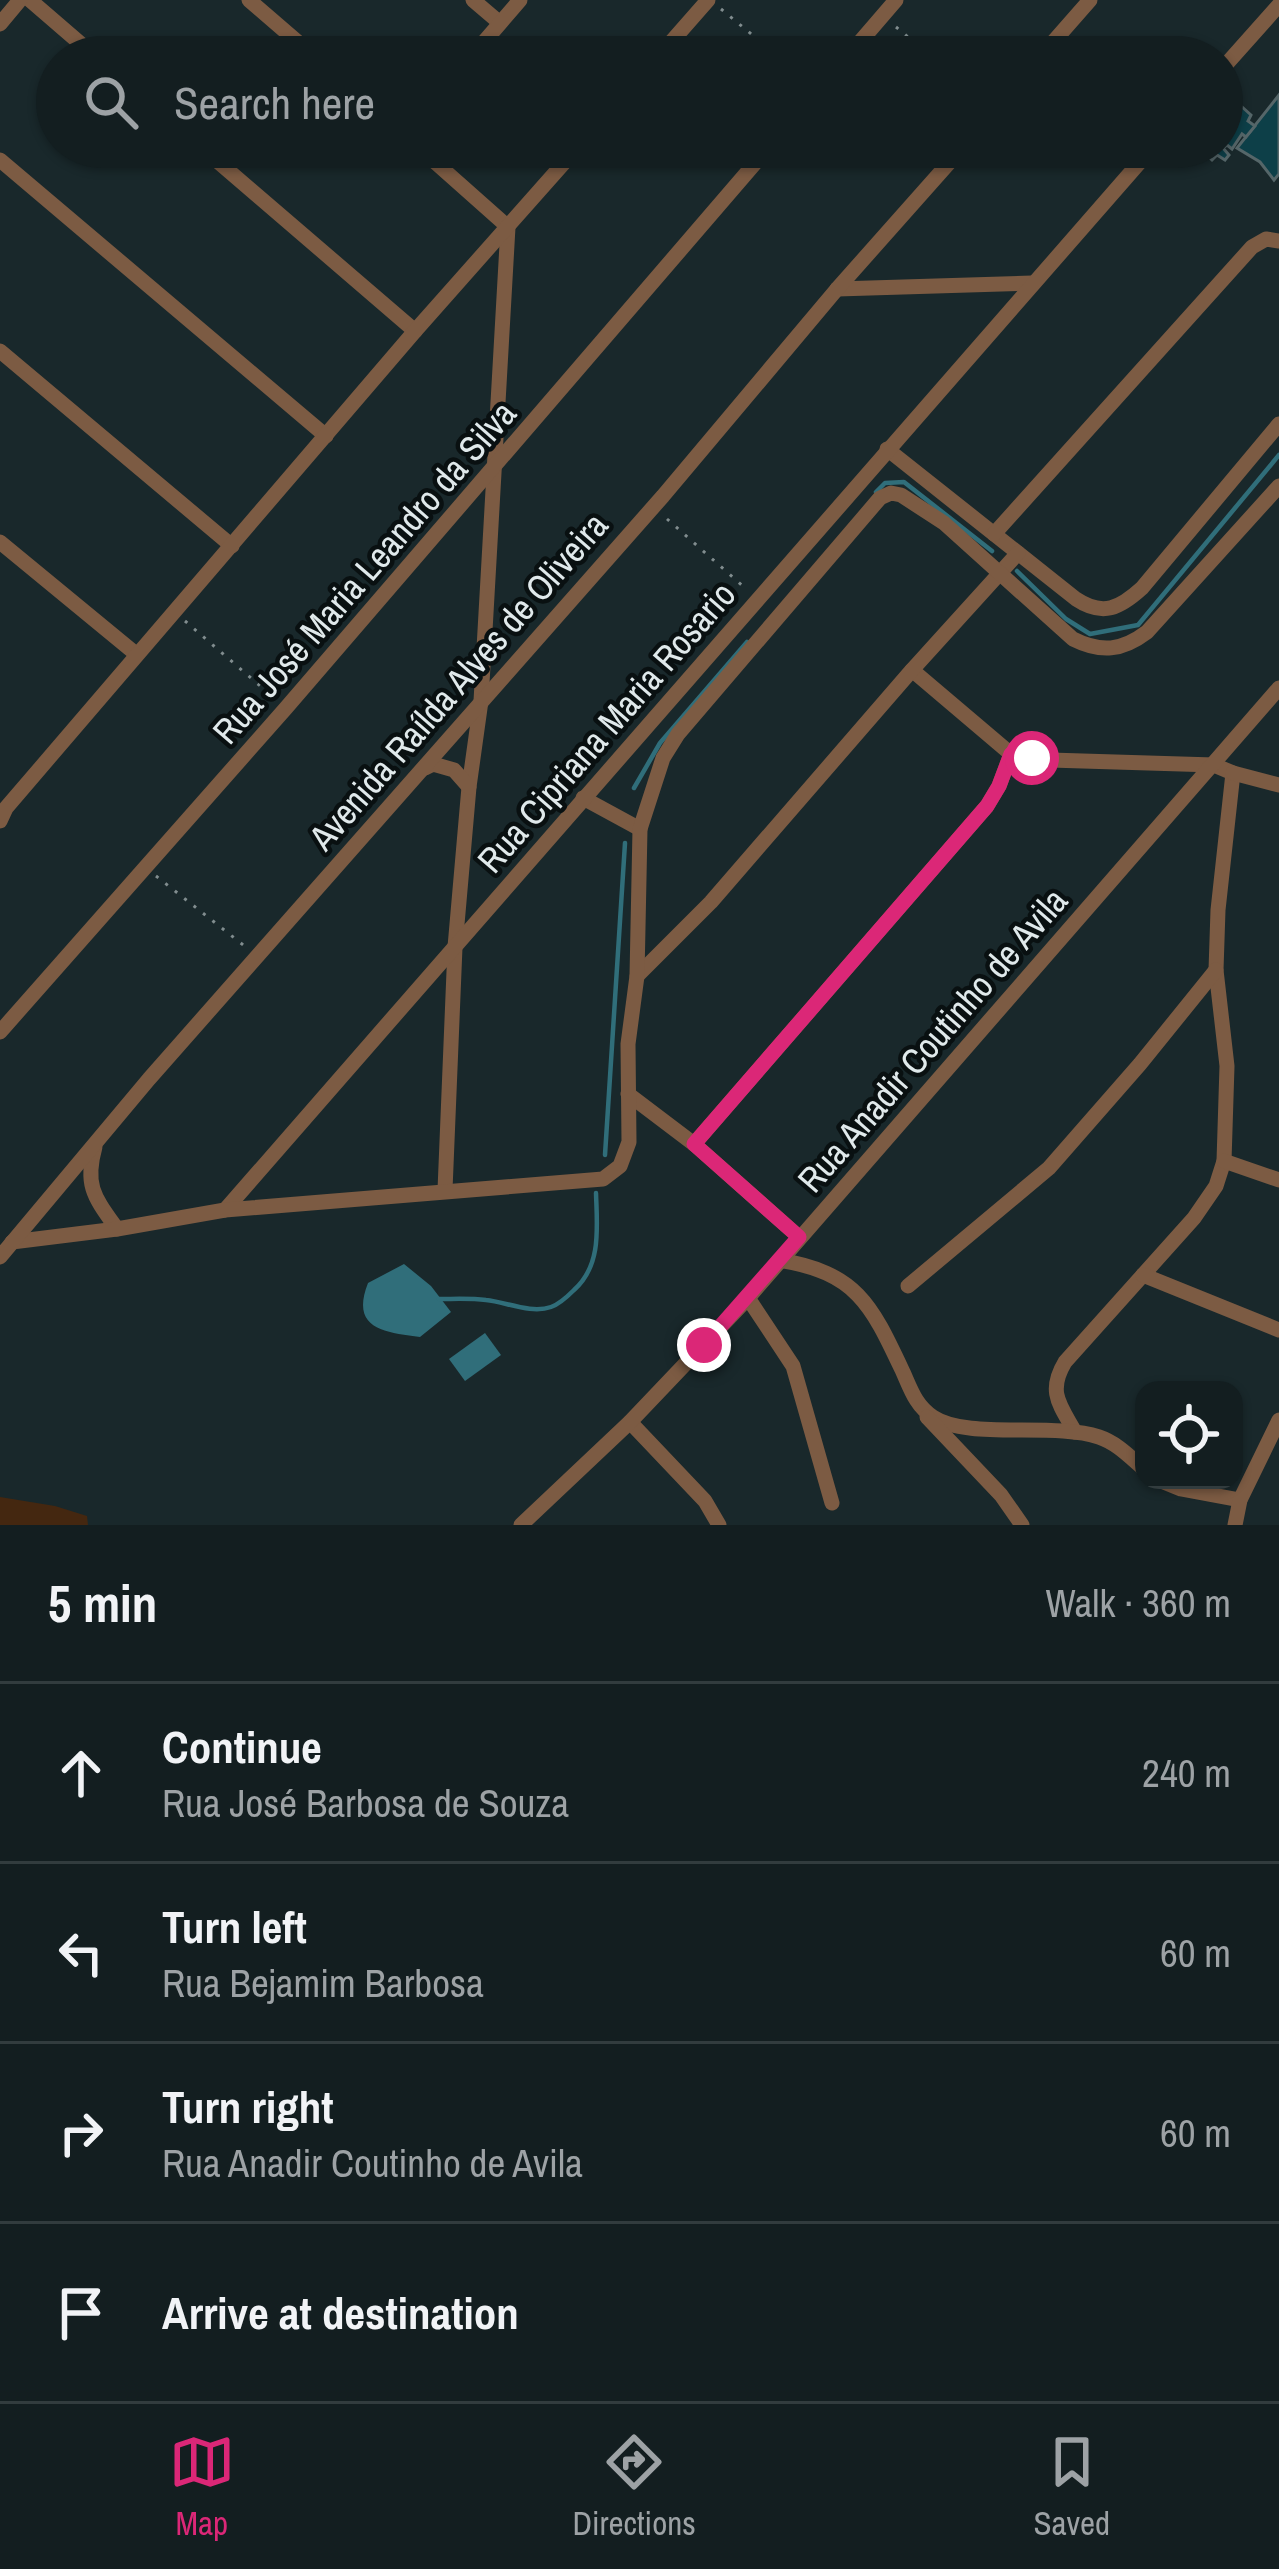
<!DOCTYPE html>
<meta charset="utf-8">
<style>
:root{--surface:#131e20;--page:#1c2729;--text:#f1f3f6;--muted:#9da2a5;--line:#323c3e;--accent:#db2777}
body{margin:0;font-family:"Archivo Narrow",sans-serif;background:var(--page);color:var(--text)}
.controls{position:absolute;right:36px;bottom:36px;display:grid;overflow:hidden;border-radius:24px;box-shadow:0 3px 9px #0004}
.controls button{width:108px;height:108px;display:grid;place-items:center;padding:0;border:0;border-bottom:3px solid var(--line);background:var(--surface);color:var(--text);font:60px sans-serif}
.stop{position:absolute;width:36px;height:36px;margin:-27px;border:9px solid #db2777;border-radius:50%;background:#fff}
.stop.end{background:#db2777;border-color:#fff;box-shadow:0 3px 12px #0008}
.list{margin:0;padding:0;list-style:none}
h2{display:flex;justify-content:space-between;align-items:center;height:156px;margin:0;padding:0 48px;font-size:51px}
h2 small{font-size:39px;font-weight:400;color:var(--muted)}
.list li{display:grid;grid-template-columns:78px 1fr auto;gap:36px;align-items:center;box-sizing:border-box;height:180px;padding:0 48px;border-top:3px solid var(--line)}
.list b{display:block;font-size:45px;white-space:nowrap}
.list p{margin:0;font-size:39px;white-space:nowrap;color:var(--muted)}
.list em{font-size:39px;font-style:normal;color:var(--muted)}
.icon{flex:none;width:66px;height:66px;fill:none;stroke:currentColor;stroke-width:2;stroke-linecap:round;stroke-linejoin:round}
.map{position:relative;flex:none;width:1279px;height:1525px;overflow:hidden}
.search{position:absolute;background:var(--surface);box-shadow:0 3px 9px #0004;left:36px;right:36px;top:36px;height:132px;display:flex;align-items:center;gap:30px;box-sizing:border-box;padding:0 42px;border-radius:66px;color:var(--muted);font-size:45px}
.sheet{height:876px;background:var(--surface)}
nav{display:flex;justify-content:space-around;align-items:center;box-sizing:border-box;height:168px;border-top:3px solid var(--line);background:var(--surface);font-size:33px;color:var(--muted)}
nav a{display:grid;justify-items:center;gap:6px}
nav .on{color:var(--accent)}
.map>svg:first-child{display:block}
.green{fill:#442710}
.water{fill:#306e7a}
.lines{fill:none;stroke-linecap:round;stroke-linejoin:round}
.stream{stroke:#306e7a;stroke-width:4.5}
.building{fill:#0d3f48;stroke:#556669;stroke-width:3}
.path{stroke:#818d8f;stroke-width:3;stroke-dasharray:3 9;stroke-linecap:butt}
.minor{stroke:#7c5b43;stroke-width:15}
.route{stroke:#db2777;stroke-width:15}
.labels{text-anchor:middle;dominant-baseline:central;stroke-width:9;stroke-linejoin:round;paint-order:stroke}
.street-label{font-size:36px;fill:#e0e9eb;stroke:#091011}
</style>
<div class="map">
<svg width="1279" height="1525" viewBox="0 0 1279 1525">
<rect width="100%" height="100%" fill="#19282b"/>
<polygon class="green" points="0,1497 55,1506 87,1516 88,1525 0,1525"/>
<g class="water">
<path d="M404,1264L431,1286L451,1312L420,1337C384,1332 350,1329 368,1283Z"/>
<polygon points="485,1333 501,1355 465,1381 449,1359"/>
</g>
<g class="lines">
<g class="stream">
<polyline points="876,492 885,483 904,482 992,551"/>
<polyline points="1017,571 1066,619 1090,634 1138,625 1279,455"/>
<polyline points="634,788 660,743 747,642"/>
<polyline points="605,1155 625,843"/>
<path d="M439,1299C454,1299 470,1298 486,1300C506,1302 531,1314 551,1307C560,1304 568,1296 574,1290C602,1265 597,1227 596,1193"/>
</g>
</g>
<g class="building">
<polygon points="1279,95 1279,174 1274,180 1260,162 1237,148"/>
<polygon points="1231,97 1251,115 1248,121 1255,126 1246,137 1242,134 1232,149 1227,145 1223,148 1229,155 1225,160 1217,155 1212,160 1198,147 1222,147 1222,99 1225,101"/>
</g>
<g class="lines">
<g class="path">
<polyline points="721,9 779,57"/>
<polyline points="896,27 932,57"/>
<polyline points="667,519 745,588"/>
<polyline points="185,621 273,697"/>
<polyline points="156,876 247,948"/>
</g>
<g class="minor">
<polyline points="30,0 96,57"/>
<polyline points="249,0 315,57"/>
<polyline points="473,0 500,23"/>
<polyline points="0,24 20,0"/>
<polyline points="471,57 520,0"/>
<polyline points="658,57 708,0"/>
<polyline points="847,57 896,0"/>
<polyline points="1040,57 1090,0"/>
<polyline points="1222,69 1279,5"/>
<polyline points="201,147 415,331"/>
<polyline points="418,147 508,227 481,701 469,787 455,947 445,1190"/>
<polyline points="0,160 326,436"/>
<polyline points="837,289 1032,283"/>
<polyline points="0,351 232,546"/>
<path d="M887,449L1076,599C1103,617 1120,608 1142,588L1279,424"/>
<polyline points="994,534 1252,247 1266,239 1279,241"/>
<polyline points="0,542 136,654"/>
<path d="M912,670L1011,754L1050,760L1214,765L1233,773L1218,910L1216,970L1227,1066L1224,1161L1216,1186L1194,1218L1065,1362C1047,1392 1060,1405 1075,1432"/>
<polyline points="425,768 433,764 454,770 469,787"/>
<polyline points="1233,773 1279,785"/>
<polyline points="583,798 640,829"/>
<polyline points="0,821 6,808 415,331 578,147"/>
<polyline points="637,976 711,902 912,670 1018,553"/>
<polyline points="0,1032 286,708 769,147"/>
<polyline points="628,1094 694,1144 799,1237"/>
<polyline points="694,1144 987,806 999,786 1011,754"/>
<path d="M95,1147C84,1186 95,1198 117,1229"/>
<polyline points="1224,1161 1279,1180"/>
<polyline points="225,1210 1153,147"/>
<path d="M12,1242L117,1229L225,1210L603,1179L620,1166L629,1142L628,1044L637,976L640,829L663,758L678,734L880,498L891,493L901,495L944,523L1073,639C1101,653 1122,651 1147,632L1279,486"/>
<polyline points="0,1257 149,1079 663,496 837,289 963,147"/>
<path d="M779,1260C857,1273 871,1304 903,1372C911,1390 916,1406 933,1417C967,1440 1053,1422 1099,1437C1117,1443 1130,1457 1144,1469"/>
<polyline points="1143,1275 1279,1330"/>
<polyline points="908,1286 1049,1168 1140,1064 1216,970"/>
<polyline points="748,1298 793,1366 832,1503"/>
<polyline points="927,1417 1001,1495 1022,1525"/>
<polyline points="630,1422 705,1501 719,1525"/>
<polyline points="1159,1480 1181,1489 1240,1500"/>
<polyline points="521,1525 630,1422 748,1298 1279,688"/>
<polyline points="1235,1525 1240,1500 1279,1420"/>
</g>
</g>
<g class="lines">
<polyline class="route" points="704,1345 799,1237 694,1144 987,806 999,786 1011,754 1032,758"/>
</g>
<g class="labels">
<g class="street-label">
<text transform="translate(364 572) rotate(-49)">Rua José Maria Leandro da Silva</text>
<text transform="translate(458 681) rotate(-49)">Avenida Raílda Alves de Oliveira</text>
<text transform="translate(606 727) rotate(-49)">Rua Cipriana Maria Rosario</text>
<text transform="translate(932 1040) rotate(-49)">Rua Anadir Coutinho de Avila</text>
</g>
</g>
</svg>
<div class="controls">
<button><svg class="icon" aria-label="locate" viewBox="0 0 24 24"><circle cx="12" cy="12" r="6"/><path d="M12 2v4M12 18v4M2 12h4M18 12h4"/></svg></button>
</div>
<div class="stop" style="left:1032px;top:758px"></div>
<div class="stop end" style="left:704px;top:1345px"></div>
<div class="search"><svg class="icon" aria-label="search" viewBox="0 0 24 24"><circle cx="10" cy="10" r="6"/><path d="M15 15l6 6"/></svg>Search here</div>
</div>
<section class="sheet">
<h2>5 min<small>Walk · 360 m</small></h2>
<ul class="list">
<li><svg class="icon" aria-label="ahead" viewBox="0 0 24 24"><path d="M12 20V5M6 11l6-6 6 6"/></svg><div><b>Continue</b><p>Rua José Barbosa de Souza</p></div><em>240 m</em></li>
<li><svg class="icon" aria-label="left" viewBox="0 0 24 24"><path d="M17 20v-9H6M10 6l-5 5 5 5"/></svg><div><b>Turn left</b><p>Rua Bejamim Barbosa</p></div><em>60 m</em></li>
<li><svg class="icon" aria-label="right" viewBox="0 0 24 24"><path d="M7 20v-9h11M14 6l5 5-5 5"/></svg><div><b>Turn right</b><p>Rua Anadir Coutinho de Avila</p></div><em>60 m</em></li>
<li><svg class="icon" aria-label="arrive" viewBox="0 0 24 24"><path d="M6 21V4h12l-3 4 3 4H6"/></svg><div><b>Arrive at destination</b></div></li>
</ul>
</section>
<nav>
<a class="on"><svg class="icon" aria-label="map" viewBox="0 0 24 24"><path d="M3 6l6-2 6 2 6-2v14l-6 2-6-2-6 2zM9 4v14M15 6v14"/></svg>Map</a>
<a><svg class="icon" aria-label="directions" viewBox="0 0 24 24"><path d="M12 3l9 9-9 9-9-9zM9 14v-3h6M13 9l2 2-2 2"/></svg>Directions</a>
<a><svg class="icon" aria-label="saved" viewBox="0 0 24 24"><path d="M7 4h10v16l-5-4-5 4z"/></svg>Saved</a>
</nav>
